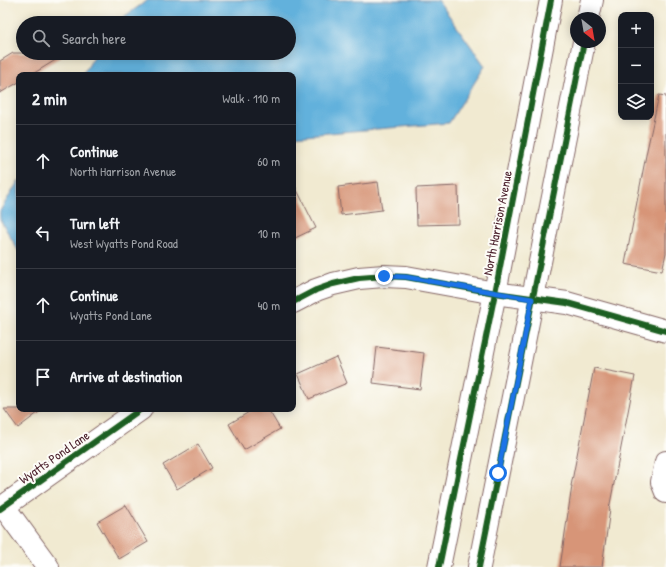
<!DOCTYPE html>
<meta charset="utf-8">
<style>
:root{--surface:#171b24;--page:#20242c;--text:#f1f3f6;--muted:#9ea1a6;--line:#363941}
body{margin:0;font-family:"Patrick Hand",sans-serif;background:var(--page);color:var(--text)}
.controls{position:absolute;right:12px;top:12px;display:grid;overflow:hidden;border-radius:8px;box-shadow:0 2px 10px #0003}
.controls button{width:36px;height:36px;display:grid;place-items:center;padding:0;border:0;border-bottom:1px solid var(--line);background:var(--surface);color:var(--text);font:20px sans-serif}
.compass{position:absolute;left:570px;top:12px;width:36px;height:36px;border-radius:50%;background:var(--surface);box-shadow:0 2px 10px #0003;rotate:149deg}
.stop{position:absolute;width:12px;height:12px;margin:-9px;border:3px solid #1a73e8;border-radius:50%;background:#fff}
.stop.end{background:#1a73e8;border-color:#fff;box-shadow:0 1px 4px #0008}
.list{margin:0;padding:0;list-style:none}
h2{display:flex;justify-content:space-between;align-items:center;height:52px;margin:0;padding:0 16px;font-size:17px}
h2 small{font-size:13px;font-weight:400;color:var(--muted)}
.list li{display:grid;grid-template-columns:26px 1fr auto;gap:12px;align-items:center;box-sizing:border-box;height:72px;padding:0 16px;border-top:1px solid var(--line)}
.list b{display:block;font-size:15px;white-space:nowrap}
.list p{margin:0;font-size:13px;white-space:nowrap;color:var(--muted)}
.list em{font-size:13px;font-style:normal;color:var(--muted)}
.icon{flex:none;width:22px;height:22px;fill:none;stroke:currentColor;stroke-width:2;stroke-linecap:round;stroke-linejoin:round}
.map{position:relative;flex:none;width:666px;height:567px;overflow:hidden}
.search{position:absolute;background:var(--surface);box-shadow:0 2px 10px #0003;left:16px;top:16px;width:280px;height:44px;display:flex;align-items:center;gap:10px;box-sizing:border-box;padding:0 14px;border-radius:22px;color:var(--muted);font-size:15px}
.panel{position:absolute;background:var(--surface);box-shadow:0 2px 10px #0003;left:16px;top:72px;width:280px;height:340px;border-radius:8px}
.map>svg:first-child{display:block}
.water{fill:#62b1dc;stroke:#566884}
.building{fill:#d79578}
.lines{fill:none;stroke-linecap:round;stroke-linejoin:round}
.minor-casing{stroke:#846665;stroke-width:24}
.major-casing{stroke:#846665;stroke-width:24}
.minor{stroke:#fff;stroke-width:22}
.major{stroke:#fff;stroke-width:22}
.cycleway-casing{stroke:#fdfcf7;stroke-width:8}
.cycleway{stroke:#1b5e20;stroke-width:6}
.route{stroke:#1a73e8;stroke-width:5}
.labels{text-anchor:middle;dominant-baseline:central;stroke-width:4;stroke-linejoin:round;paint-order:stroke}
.street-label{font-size:13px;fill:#4a1f2b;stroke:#fdfcf7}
</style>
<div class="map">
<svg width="666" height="567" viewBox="0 0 666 567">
<rect width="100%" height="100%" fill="#fdfcf7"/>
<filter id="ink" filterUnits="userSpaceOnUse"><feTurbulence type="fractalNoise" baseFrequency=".025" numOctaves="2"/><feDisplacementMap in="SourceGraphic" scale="8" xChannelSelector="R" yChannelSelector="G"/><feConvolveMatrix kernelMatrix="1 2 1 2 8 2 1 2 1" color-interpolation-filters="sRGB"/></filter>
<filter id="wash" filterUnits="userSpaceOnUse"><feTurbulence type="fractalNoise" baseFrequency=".012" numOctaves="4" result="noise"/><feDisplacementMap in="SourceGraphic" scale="16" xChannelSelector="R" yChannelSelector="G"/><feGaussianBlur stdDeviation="0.9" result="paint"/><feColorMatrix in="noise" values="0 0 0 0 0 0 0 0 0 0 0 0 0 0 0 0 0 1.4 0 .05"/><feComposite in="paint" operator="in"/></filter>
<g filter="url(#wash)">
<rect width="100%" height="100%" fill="#f1ead1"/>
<g class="water">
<polygon points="148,0 438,0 485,66 449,123 293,136 293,75 83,75 96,53 289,53 289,23 115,23"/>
<polygon points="19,180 19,252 0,219 0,211"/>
</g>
<g id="blocks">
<g class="building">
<polygon points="13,53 67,53 31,75 19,75 19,82 0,93 0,61"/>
<polygon points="659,95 666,96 666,253 662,271 625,264 647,150"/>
<polygon points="293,182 316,228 293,239"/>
<polygon points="378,182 382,210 341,215 338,187"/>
<polygon points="458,186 459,224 417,225 416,188"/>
<polygon points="377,347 424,353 420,389 373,383"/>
<polygon points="336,357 347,383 309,399 298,374"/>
<polygon points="594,368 635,376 609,509 610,509 602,567 560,567 572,486 571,486"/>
<polygon points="4,409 43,409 18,428"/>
<polygon points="254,409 268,409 280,429 244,450 229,424"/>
<polygon points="198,444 212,468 177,489 163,465"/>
<polygon points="126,505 148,542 119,559 97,522"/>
</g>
</g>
</g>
<g filter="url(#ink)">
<use href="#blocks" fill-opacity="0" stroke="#846665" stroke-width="1"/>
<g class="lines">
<defs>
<g id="minor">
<polyline points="293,302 316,290 333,284 359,278 384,276 406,277 495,293 567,303 666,331"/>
<polyline points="666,462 662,482 666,492"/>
<polyline points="4,507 48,567"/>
<polyline points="0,509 141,409"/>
</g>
<g id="major">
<polyline points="588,18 592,0"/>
<polyline points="439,567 495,293 551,0"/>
<polyline points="479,567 584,42"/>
</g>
</defs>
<use href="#minor" class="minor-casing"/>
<use href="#major" class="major-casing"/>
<use href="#minor" class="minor"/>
<use href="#major" class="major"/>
<defs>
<g id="cycleway">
<polyline points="293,302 316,290 333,284 359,278 384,276 406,277 495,293 567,303 666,331"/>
<polyline points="0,509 141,409"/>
<polyline points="439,567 495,293 551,0"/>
<polyline points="479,567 584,42"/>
</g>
</defs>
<use href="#cycleway" class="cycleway-casing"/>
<use href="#cycleway" class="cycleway"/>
</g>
</g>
<g class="lines" filter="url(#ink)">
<polyline class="route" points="384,276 406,277 532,299 498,473"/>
</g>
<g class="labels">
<g class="street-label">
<text transform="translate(497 223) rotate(-79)">North Harrison Avenue</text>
<text transform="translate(54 457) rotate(-35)">Wyatts Pond Lane</text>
</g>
</g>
</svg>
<div class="controls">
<button>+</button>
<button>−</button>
<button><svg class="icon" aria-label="layers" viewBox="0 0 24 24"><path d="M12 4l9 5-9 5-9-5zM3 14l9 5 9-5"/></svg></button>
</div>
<svg class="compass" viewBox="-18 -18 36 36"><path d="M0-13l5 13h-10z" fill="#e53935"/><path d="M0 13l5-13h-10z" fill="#9ea1a6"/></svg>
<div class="stop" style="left:498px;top:473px"></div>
<div class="stop end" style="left:384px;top:276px"></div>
<div class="search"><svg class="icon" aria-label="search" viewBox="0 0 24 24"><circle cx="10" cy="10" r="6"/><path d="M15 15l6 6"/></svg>Search here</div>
<section class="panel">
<h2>2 min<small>Walk · 110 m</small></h2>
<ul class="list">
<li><svg class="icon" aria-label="ahead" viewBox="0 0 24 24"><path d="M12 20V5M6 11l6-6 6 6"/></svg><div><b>Continue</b><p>North Harrison Avenue</p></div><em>60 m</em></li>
<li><svg class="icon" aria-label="left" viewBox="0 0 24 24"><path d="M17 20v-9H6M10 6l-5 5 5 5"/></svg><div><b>Turn left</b><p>West Wyatts Pond Road</p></div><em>10 m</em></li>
<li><svg class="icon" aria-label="ahead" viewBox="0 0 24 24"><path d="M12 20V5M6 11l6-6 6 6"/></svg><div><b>Continue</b><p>Wyatts Pond Lane</p></div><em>40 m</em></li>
<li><svg class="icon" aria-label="arrive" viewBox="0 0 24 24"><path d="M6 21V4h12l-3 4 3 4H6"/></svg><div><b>Arrive at destination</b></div></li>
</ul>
</section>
</div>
